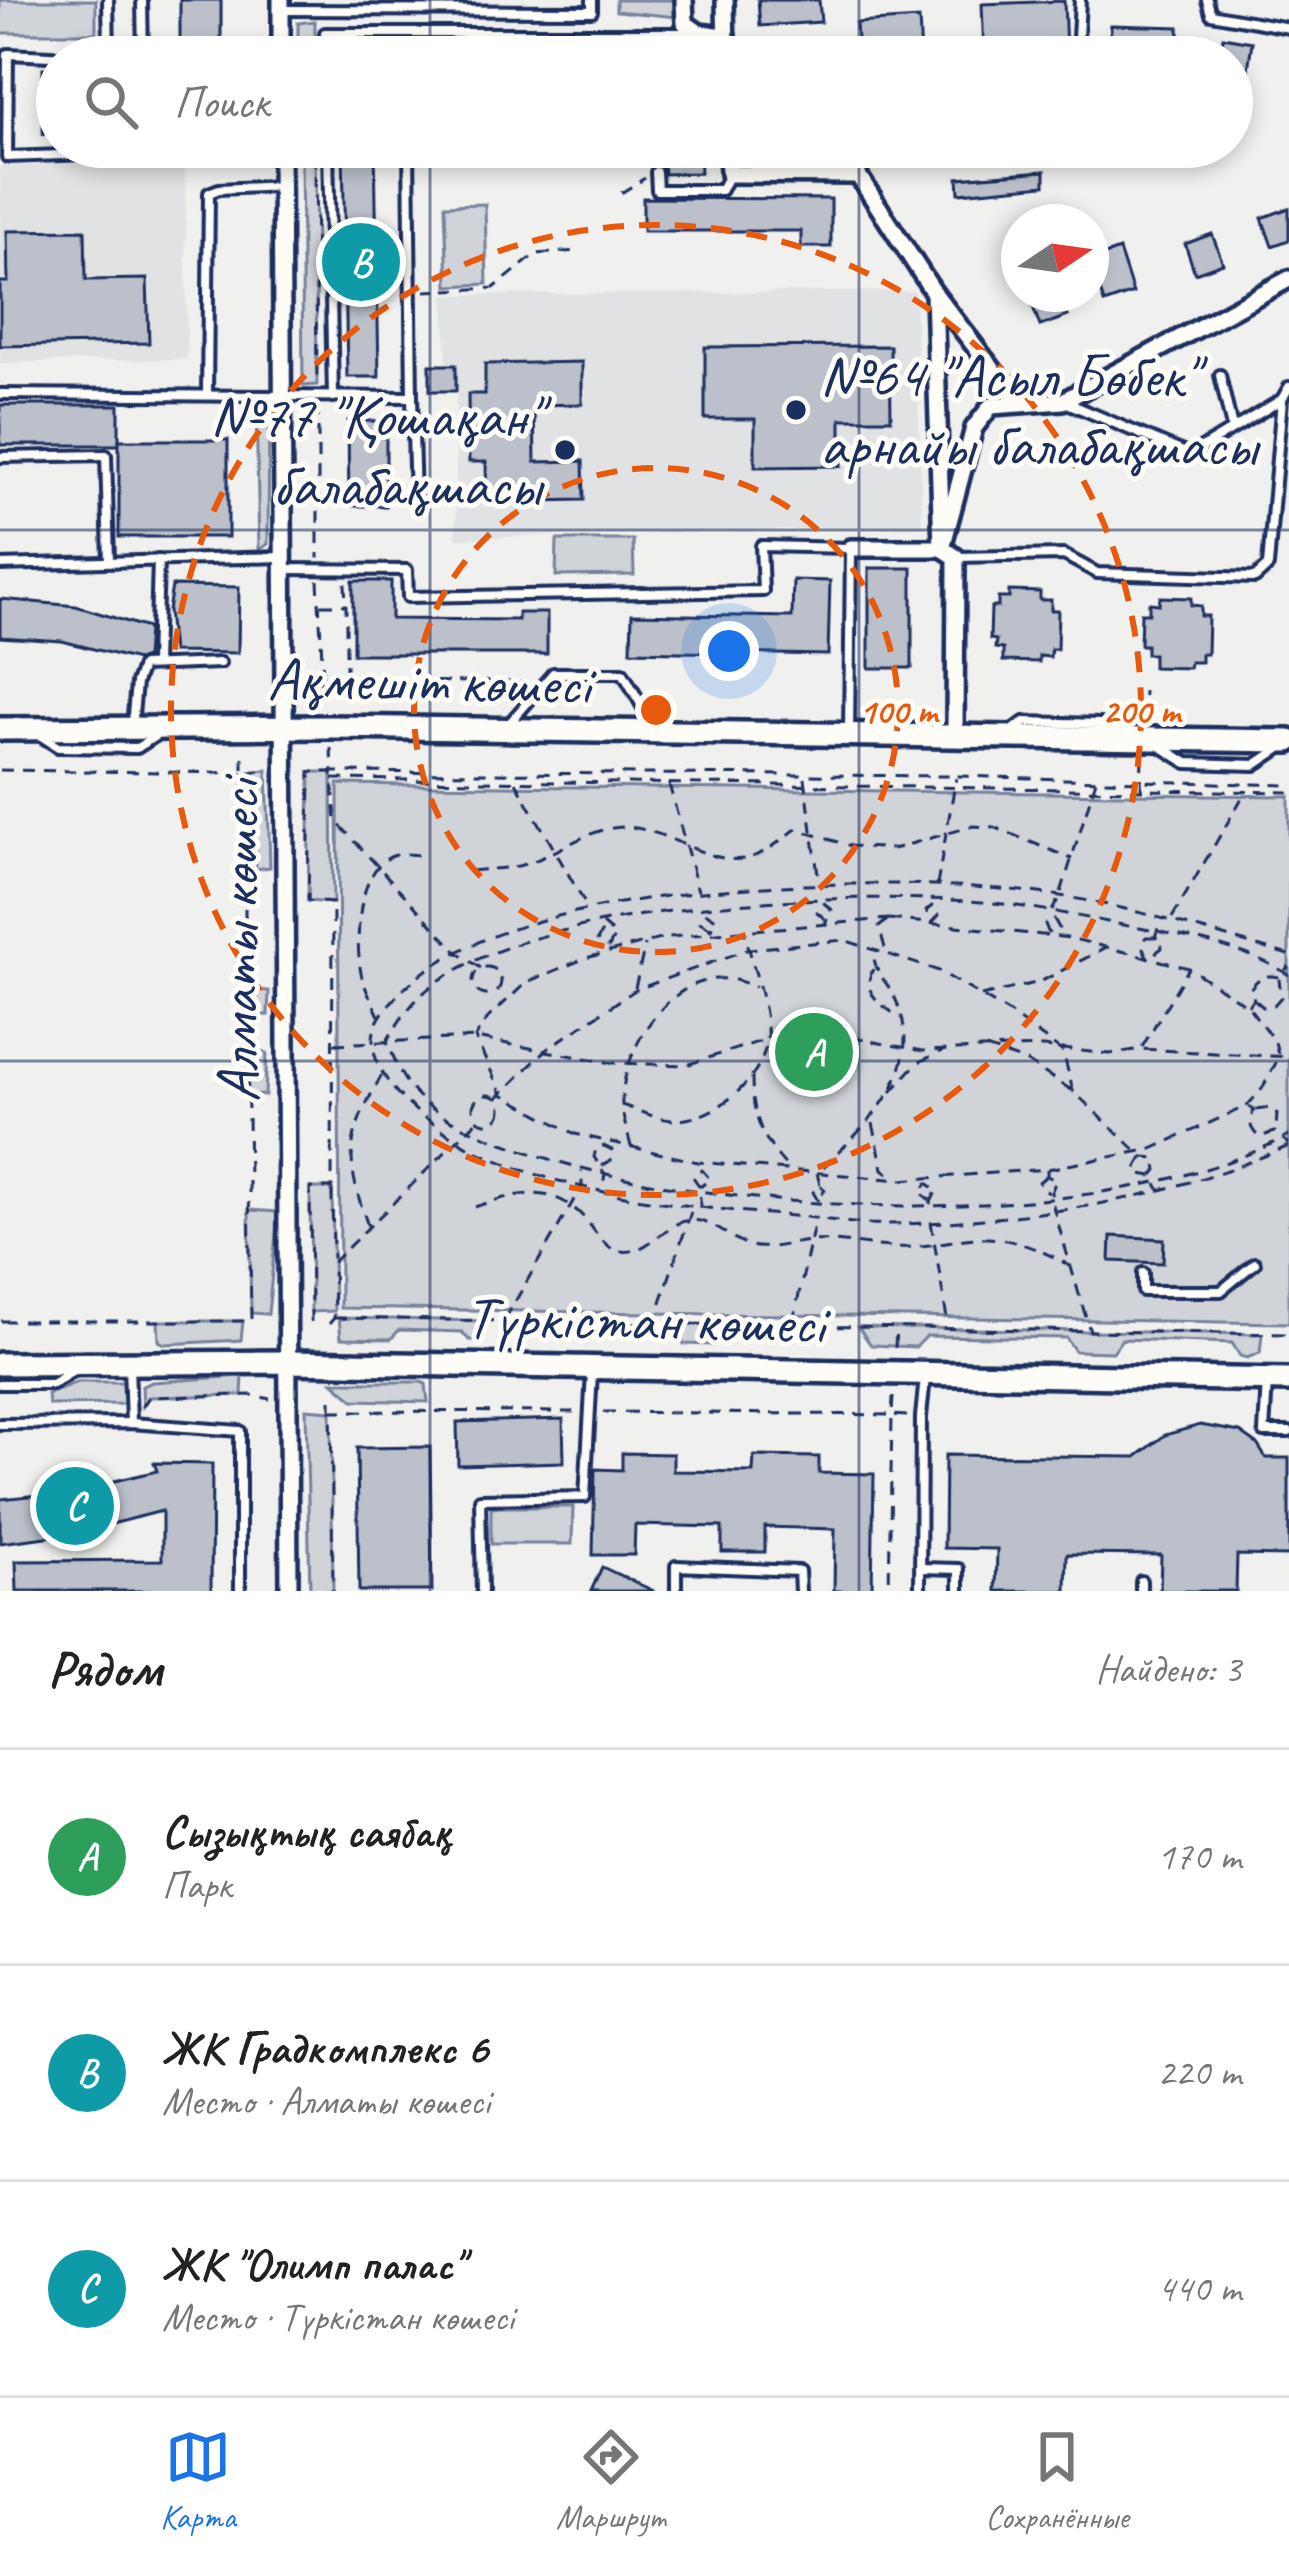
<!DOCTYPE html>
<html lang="ru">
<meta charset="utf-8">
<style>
:root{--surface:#fff;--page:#f2f2f2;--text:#222;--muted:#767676;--line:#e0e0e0;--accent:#1a73e8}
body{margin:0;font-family:Caveat,sans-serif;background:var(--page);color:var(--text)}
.compass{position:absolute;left:1001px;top:204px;width:108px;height:108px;border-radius:50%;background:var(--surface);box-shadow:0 6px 18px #0003;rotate:77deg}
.you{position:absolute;left:729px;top:651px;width:42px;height:42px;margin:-30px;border:9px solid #fff;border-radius:50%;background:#1a73e8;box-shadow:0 0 0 18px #1a73e833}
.badge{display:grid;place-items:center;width:78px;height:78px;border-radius:50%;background:var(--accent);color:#fff;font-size:39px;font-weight:700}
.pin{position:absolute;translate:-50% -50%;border:6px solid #fff;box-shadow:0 3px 12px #0006}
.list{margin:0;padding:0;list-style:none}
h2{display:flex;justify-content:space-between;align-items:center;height:156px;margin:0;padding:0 48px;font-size:51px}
h2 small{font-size:39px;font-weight:400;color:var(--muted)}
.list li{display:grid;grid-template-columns:78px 1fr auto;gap:36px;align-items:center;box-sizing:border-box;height:216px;padding:0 48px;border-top:3px solid var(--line)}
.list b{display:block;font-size:45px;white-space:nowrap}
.list p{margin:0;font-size:39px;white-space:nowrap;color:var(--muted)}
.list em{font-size:39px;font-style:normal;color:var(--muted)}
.icon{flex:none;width:66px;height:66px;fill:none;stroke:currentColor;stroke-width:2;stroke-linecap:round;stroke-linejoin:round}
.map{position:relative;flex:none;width:1289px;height:1591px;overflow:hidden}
.search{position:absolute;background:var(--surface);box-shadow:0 6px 18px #0003;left:36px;right:36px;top:36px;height:132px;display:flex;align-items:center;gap:30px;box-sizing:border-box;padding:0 42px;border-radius:66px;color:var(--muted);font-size:45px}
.sheet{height:804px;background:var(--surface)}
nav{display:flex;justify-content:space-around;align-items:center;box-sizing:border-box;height:168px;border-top:3px solid var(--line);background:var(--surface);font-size:33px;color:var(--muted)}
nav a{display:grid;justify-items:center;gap:6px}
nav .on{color:var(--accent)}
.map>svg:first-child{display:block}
.built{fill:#e0e2e3}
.green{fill:#d0d3d8;stroke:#76819b;stroke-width:3}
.building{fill:#bbc0ca;stroke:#1b2f5e;stroke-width:3}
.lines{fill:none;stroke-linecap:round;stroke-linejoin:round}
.service-casing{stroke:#1b2f5e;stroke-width:16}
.minor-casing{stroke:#1b2f5e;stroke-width:24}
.secondary-casing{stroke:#1b2f5e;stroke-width:30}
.path{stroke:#1b2f5e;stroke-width:3;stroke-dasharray:12 9;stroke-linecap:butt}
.service{stroke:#fdfcf7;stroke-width:8}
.minor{stroke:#fdfcf7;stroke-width:15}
.secondary{stroke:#fdfcf7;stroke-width:21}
.grid{fill:none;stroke:#1b2f5e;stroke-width:3;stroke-opacity:0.55}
.ring{fill:none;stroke:#e8590c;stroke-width:6;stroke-dasharray:21 15}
.poi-dot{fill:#1b2f5e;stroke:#fdfcf7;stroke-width:4.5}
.labels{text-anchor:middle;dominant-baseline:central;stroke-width:10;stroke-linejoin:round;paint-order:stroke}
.poi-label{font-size:60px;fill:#1b2f5e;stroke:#fdfcf7;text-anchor:start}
.street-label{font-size:60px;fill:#1b2f5e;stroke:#fdfcf7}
.centre{fill:#e8590c;stroke:#fdfcf7;stroke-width:6}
.ring-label{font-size:36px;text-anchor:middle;font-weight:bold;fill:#e8590c;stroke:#fdfcf7;stroke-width:10;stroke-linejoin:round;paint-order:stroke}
</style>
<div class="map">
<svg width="1289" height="1591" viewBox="0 0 1289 1591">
<rect width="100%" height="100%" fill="#f0f0ee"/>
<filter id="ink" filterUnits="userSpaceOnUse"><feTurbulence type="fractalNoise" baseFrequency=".00833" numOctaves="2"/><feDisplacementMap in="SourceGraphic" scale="24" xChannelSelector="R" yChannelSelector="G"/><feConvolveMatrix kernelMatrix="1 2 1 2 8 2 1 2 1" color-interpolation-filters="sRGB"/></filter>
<g filter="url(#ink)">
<g class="built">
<polygon points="185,161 187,359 0,363 0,166"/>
<polygon points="915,291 922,527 456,538 456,366 447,365 444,295"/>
</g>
<g class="green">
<rect x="0" y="0" width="96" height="33"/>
<polygon points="616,0 677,0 678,17 616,11"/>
<polygon points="315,21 315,57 298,57 298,23"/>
<polygon points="301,147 315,147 317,385 303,386"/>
<polygon points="485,204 487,284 448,286 445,205"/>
<polygon points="256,402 269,409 268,544 259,550"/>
<polygon points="557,540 633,540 634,575 556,576"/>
<polygon points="267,770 270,867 256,869 254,771"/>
<polygon points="310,772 332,772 333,903 308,901"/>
<polygon points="338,784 1289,796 1289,1323 340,1308"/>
<polygon points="246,989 269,991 268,1015 247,1016"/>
<polygon points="247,1049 267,1053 265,1095 248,1095"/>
<polygon points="310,1188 332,1188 334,1311 311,1312"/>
<polygon points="249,1210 278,1212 268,1314 251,1313"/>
<polygon points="339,1318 487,1321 481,1340 469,1340 462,1332 399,1330 391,1339 341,1338"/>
<polygon points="158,1321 243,1321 241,1340 165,1344 159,1341"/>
<polygon points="675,1324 726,1325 714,1345 684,1344"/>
<polygon points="858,1327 1262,1334 1260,1353 1247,1358 1240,1356 1232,1343 1122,1339 1113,1352 1075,1351 1066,1338 927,1336 916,1347 871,1345"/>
<polygon points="243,1376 242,1395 149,1397 143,1406 142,1386 152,1382"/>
<polygon points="77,1382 124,1382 126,1404 49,1405 47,1394"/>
<polygon points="333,1382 421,1382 426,1384 428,1402 354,1400"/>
<polygon points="306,1409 331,1411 333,1591 310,1591"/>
<polygon points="491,1507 573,1507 572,1544 491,1544"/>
</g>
<g class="building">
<rect x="180" y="0" width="41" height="57"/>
<polygon points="758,0 819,0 821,22 760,26"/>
<polygon points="1064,1 1066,51 984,54 982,4"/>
<polygon points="919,19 921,57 858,57 856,23"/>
<polygon points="1111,25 1179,27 1179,57 1110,57"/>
<polygon points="1223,37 1252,42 1244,97 1232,95 1232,57 1220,57"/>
<polygon points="43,68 57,68 57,133 43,134"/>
<polygon points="343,147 375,147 379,377 347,377"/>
<polygon points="662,147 699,147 700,173 664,174"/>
<polygon points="1045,171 1045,185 959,193 958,178"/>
<polygon points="643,198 831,199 831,247 801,247 801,231 643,231"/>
<polygon points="1289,208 1289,240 1272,246 1262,218"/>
<polygon points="85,230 86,280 147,279 149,343 0,346 0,282 8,282 7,231"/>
<polygon points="1212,234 1223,263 1195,273 1185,244"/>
<polygon points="1119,250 1133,293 1104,303 1091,260"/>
<polygon points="1045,294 1060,294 1068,316 1040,326 1030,299"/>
<polygon points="890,346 891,419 841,419 841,466 755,467 755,419 705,419 705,347"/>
<polygon points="582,362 582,404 534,405 535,462 583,461 584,500 487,502 486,462 469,462 468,394 485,394 485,364"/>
<rect x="430" y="365" width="26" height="26"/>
<rect x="0" y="405" width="119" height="40"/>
<polygon points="348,421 386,421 386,506 349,506"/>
<rect x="119" y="440" width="109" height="97"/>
<rect x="869" y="568" width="43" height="100"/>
<polygon points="793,580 830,581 828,655 631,651 632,614 792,617"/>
<polygon points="353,581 391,581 391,619 518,620 518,613 547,613 547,654 353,654"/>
<polygon points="172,586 239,587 238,653 172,652 168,611"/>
<polygon points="1009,591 1040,592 1040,600 1051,600 1051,610 1058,610 1057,649 1051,649 1050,657 1039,656 1039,662 1003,661 1003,649 995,648 996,640 990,639 991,607 998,607 998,598 1009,598"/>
<polygon points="1160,597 1191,598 1191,605 1201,606 1201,616 1208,616 1207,654 1201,654 1201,662 1190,662 1189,668 1153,667 1153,654 1146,654 1146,645 1140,645 1141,613 1149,613 1149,603 1159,604"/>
<polygon points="0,599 76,606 141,626 148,628 146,658 137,660 62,641 0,637"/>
<polygon points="1111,1236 1164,1239 1163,1263 1110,1261"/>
<polygon points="563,1419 564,1462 458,1465 457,1422"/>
<polygon points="1200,1425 1240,1432 1257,1444 1266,1458 1289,1458 1289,1556 1237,1555 1236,1591 1160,1591 1161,1555 1067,1554 1066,1591 996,1591 997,1549 944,1548 945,1455 1136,1457 1165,1435"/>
<polygon points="430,1447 432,1591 359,1591 357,1448"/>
<polygon points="622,1453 673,1454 673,1471 753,1472 754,1456 819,1457 819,1473 874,1474 872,1591 834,1591 835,1529 765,1527 765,1552 722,1552 722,1527 635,1525 634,1555 593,1555 595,1469 622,1470"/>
<polygon points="154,1463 212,1464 211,1591 17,1591 16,1561 162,1560 162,1511 77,1533 0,1543 0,1499 68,1492 157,1471"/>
<polygon points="602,1567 654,1591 591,1591"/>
</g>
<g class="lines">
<defs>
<g id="service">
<polyline points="108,0 109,57"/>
<polyline points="142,0 143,57"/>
<polyline points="1207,0 1211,14 1289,28"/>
<polyline points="281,10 592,11 592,0"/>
<polyline points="70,57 8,54 7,157 280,147"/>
<polyline points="326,57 325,33 695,33"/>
<polyline points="1077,57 1080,0"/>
<polyline points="328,147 333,397"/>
<polyline points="656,172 657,190 721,190 729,174"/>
<polyline points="1220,375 1232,428"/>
<polyline points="0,394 412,397 409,147"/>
<polyline points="207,395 209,193 219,189 280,186"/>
<polyline points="412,397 415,502"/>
<polyline points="1065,402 1190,455 1281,400"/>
<polyline points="0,457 106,455 109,561"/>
<polyline points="958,557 1064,555 1097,573 1255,578 1268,566 1282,399 1289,387"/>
<polyline points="0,565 282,557"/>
<polyline points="285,569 407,570 408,597 763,591 761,546 851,548 849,734"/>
<polyline points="155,664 158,560"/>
<polyline points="132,726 136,683 142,666 220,663"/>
<polyline points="507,726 553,673 623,673 653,725"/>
<polyline points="1012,731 1024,722 1101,724 1110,733"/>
<polyline points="41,736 58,747 137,748 157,735"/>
<polyline points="1160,746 1187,763 1255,765 1279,749"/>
<polyline points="1143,1273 1143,1291 1221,1291 1255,1263"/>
<polyline points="129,1364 131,1423"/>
<polyline points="1267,1381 1264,1432 1289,1432"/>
<polyline points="0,1384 52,1384 73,1371"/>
<polyline points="0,1424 131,1423 240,1431 240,1591"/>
<polyline points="921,1568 959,1569 959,1591"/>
<polyline points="1141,1581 1141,1591"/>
<polyline points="482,1591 480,1499 585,1497 592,1372"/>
<polyline points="676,1591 676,1566 799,1571 800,1591"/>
<polyline points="920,1591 921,1417 925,1377"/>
</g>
<g id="minor">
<polyline points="281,0 281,57"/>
<polyline points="684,0 685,23 699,33 726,36"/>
<polyline points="725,0 726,57"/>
<polyline points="281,147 289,1591"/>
<polyline points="728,147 729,174 858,175 934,293 1018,402"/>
<polyline points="851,548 942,548 934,293"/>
<polyline points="955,736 956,557 942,548 974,428 991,406 1063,401 1289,279"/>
</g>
<g id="secondary">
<polyline points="0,729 332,727 1289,741"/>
<polyline points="0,1364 289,1362 1289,1380"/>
</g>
</defs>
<use href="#service" class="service-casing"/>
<use href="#minor" class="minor-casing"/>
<use href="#secondary" class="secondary-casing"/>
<g class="path">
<polyline points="315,154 317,384"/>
<polyline points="621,193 645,178"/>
<polyline points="425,291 494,288 536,254 578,251"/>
<polyline points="318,406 318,558"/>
<polyline points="318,580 323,680"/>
<polyline points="345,583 346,604"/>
<polyline points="321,605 346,605 346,680"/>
<polyline points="310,681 528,682"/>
<polyline points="1143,717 1144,691"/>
<polyline points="243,757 243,773 267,770"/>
<polyline points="0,770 243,773 251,1321 0,1321"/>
<polyline points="805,778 819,882"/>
<polyline points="333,779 1289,792"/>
<polyline points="516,782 588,909"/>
<polyline points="669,784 698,891"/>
<polyline points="1141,790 1142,758"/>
<path d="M472,871C487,869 504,869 518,866C555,857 585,828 623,827C667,826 717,874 757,855C771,849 784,838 796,829L851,846L893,849L973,826L994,827L1072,859"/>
<polyline points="937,885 956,778"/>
<polyline points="1052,911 1060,896 1096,780"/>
<polyline points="1172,918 1246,791"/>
<polyline points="825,919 817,912 824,903 832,910 825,923"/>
<polygon points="889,919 1070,938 1189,968 1248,1006 1275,1042 1279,1057 1262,1089 1247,1106 1152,1149 1047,1169 900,1180 698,1162 575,1134 502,1094 475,1038 488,1018 527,982 586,958 668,937"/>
<polyline points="932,923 939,915 932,906 926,911 932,920"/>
<polyline points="602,924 615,935 609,947 597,940 604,928"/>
<polyline points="710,928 700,922 707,913 716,919 710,931"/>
<polyline points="1049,934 1045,924 1054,919 1059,928 1050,933"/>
<polyline points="1155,937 1146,937 1141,944 1148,958 1162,948 1161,939 1155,937 1160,923"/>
<polyline points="885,948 879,927 887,920"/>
<path d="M1289,955C1213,934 1139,908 1060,896C906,872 513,874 401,992C388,1005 372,1021 373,1042C374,1071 399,1098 420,1114C439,1127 457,1142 478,1152C579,1198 696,1208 806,1217C832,1220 858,1225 884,1224C942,1224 1004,1218 1062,1210C1139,1199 1217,1177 1289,1146"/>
<circle cx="487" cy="981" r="14"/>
<polyline points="481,968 458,953 336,821 332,772 956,776 1289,785"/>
<path d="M873,969C861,992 878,1002 897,1016"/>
<path d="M1289,975C1242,945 1177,935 1123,925C1072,915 1020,904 969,901C830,892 557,902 440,980C416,996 402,1016 387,1041C393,1054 398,1071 406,1082C428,1116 478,1134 514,1147C707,1219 1104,1236 1289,1135"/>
<polyline points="635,988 645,945"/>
<polyline points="981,996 1040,982 1105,948"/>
<polyline points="1255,1000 1263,1007 1274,1005 1281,997 1279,979"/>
<path d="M1248,1006L1254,999L1250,989C1259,977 1264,974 1279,977L1289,966"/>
<path d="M379,1016C373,1002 364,988 361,973C355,942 356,865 396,855C404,853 415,855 424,855"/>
<polyline points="334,1044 475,1038 612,1063 686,1065 780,1035 843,1036 923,1051 1043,1047 1110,1054 1141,1049 1289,1057"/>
<polyline points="1142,1047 1189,968"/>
<polyline points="986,1048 1027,1062 1073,1091"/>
<path d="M752,1077C752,1118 762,1140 790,1170"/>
<polyline points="891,1092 917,1063 943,1051"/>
<circle cx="487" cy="1109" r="14"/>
<polyline points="496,1099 547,1049 635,990 749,949 844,940 939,971 1008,1012 1063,1052 1073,1091 1143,1157 1155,1158 1157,1170 1152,1176 1159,1189"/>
<path d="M621,1105C638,1110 658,1120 675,1120C715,1120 762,1080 767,1040C770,1016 750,956 744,930"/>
<path d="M1249,1107L1254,1110C1249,1122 1249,1128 1259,1137L1275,1132L1289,1144"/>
<polyline points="1256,1110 1270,1108 1277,1114 1276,1129"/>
<polyline points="873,1123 883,1169 895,1178"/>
<path d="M631,1147C628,1132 621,1116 622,1101C623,1049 669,973 729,979C738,980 748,984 756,987"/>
<polyline points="1142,1158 1136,1169 1140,1174 1152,1176"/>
<polyline points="602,1166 613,1159 612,1150 604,1146 596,1149 594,1157 605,1174 603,1185"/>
<polyline points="1047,1169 1047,1176 1056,1180 1051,1193 1054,1210 1090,1331 1289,1334"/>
<polyline points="1046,1176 1039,1182 1040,1187 1049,1193"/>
<path d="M820,1185L817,1173C865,1126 930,1073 895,998C884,976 874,975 873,948"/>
<polyline points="332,1190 333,1258"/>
<polyline points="818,1201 813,1192 820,1185 825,1190 819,1197"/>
<polyline points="930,1204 937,1190 927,1183 921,1193 930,1200"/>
<path d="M475,1207C520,1191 558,1183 590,1225C597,1234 605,1247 616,1250C647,1259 663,1222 690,1220C715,1219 732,1244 757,1247C776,1249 792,1242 811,1241C839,1239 865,1246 893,1247C921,1249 948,1240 975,1238C1009,1236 1041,1249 1070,1266"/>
<polyline points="700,1208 700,1187 693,1177 702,1170 710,1179 700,1187"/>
<polyline points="931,1222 948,1325"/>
<path d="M368,1226C343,1155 347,1136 383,1073"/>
<polyline points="334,1318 1090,1331"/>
<polyline points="505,1319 582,1186 582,1171"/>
<polyline points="311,1322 310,1188 332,1188 333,903 308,901 310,772 332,772 331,748"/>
<polyline points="793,1322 815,1220"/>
<polyline points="654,1323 692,1209"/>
<polyline points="329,1324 334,1318 333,1262 478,1120"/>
<polyline points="895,1348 896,1327"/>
<polyline points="893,1397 892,1415 908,1416"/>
<polyline points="331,1400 333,1591"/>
<polyline points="142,1407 149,1397 252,1395 270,1399"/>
<polyline points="331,1411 576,1412"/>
<polyline points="603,1412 892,1415 889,1591"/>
</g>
<use href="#service" class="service"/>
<use href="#minor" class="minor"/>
<use href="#secondary" class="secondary"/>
</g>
</g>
<path class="grid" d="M430,0V57M859,0V57M430,147V1591M859,147V1591M0,530H1289M0,1061H1289"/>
<g class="ring">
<circle cx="656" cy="710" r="242"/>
<circle cx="656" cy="710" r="485"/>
</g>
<g class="poi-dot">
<circle cx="796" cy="410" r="12"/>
<circle cx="565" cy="450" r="12"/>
</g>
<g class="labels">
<g class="poi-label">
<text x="820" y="376">№64 "Асыл Бөбек"<tspan x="820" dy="69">арнайы балабақшасы</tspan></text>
<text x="541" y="416" text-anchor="end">№77 "Қошақан"<tspan x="541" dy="69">балабақшасы</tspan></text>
</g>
<g class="street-label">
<text transform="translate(429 681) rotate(1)">Ақмешіт көшесі</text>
<text transform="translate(238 941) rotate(-90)">Алматы көшесі</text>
<text transform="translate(645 1320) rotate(1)">Түркістан көшесі</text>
</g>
</g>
<circle cx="656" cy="710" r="18" class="centre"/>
<g class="ring-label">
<text x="898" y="723">100 m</text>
<text x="1141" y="723">200 m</text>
</g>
</svg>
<svg class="compass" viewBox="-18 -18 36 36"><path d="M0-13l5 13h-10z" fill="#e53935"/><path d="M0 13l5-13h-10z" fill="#767676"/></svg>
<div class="you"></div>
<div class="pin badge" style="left:814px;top:1052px;background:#2e9e5b">A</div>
<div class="pin badge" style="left:361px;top:262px;background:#0f9aa8">B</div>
<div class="pin badge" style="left:75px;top:1506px;background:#0f9aa8">C</div>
<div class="search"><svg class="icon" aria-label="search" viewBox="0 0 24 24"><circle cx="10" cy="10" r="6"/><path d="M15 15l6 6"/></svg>Поиск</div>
</div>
<section class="sheet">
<h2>Рядом<small>Найдено: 3</small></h2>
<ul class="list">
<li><span class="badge" style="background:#2e9e5b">A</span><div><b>Сызықтық саябақ</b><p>Парк</p></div><em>170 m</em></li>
<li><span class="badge" style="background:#0f9aa8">B</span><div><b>ЖК Градкомплекс 6</b><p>Место · Алматы көшесі</p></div><em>220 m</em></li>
<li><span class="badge" style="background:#0f9aa8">C</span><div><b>ЖК &quot;Олимп палас&quot;</b><p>Место · Түркістан көшесі</p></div><em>440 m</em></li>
</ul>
</section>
<nav>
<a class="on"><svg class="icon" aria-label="map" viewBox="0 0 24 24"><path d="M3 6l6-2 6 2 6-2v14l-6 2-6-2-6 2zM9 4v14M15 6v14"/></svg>Карта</a>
<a><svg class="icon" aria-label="directions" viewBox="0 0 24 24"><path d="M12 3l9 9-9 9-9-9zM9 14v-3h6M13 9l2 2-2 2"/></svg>Маршрут</a>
<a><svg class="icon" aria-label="saved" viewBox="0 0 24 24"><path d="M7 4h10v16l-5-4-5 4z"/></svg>Сохранённые</a>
</nav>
